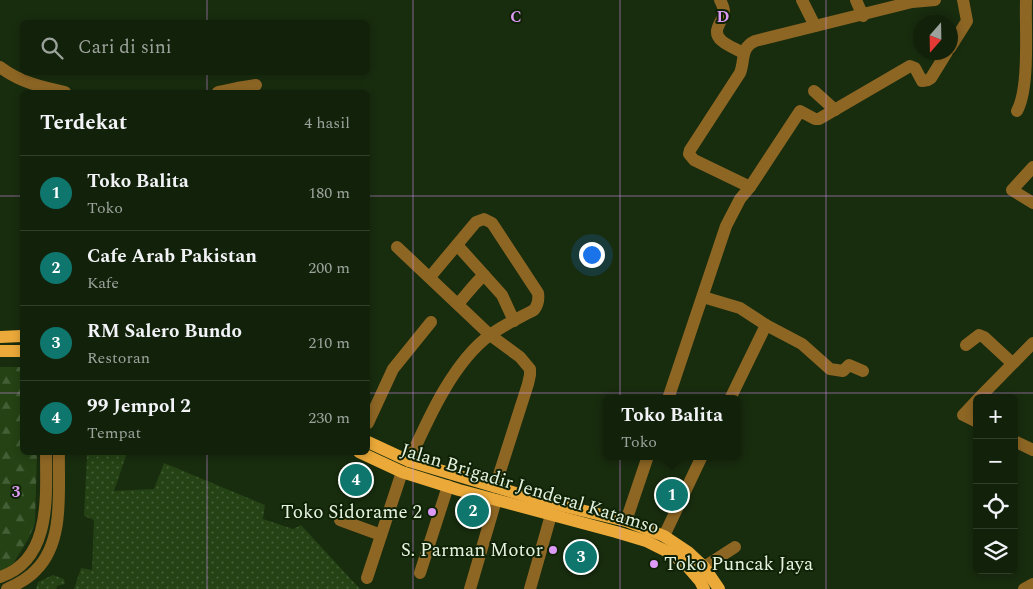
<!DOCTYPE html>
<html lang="id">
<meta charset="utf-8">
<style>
:root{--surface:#12210a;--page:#1f2e18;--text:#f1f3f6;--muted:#9ca39c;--line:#313e2b;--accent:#0f766e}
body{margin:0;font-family:Spectral,serif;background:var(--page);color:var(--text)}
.controls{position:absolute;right:15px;bottom:15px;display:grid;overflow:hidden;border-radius:8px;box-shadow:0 2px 8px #0003}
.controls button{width:45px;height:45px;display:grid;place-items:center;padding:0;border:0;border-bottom:1px solid var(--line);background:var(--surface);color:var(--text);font:25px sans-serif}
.compass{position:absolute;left:913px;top:15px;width:45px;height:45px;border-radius:50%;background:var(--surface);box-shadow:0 2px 8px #0003;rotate:200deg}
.you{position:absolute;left:591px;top:254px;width:18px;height:18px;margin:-12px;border:4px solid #fff;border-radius:50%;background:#1a73e8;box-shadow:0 0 0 8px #1a73e833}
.badge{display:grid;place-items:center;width:32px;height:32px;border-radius:50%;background:var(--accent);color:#fff;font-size:16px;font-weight:700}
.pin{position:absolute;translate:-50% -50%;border:2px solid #fff;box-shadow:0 1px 5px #0006}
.popup{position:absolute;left:603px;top:395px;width:138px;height:65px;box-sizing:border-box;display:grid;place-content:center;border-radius:8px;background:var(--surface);filter:drop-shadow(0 1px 4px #0005);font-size:16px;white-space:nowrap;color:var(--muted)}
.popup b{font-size:19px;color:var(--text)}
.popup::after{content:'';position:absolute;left:50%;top:100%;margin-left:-10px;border:10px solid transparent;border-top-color:var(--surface)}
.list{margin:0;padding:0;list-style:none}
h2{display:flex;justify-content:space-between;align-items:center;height:65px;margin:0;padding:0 20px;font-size:21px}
h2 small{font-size:16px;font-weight:400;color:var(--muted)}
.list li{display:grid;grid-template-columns:32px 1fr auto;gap:15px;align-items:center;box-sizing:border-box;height:75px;padding:0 20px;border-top:1px solid var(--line)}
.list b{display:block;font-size:19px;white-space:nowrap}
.list p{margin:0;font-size:16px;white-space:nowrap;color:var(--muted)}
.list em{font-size:16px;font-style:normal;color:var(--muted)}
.icon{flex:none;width:28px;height:28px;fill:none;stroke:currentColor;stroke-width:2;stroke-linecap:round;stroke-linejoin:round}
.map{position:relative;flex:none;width:1033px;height:589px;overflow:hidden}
.search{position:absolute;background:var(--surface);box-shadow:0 2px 8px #0003;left:20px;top:20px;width:350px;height:55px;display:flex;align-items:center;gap:12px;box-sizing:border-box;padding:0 18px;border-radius:8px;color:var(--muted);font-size:19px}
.panel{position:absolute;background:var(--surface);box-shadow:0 2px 8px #0003;left:20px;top:90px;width:350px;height:365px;border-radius:8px}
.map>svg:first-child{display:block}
.grass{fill:url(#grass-dots)}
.forest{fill:url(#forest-firs)}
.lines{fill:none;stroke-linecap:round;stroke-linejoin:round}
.minor{stroke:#8d6624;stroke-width:12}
.major{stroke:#eba939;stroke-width:12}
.grid{fill:none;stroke:#dc99f5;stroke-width:1;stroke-opacity:0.55}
.poi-dot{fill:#dc99f5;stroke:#0f2205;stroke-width:2}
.labels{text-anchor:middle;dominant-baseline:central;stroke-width:4;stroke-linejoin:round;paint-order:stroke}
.street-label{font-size:19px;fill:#e5f2e0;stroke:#0f2205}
.poi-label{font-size:19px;fill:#e5f2e0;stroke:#0f2205;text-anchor:end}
.grid-label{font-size:16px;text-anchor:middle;font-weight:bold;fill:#dc99f5;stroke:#0f2205;stroke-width:4;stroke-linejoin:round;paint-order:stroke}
</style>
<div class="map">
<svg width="1033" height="589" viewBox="0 0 1033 589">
<defs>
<pattern id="grass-dots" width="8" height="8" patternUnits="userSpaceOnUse" patternTransform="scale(1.25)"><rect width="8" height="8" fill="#244214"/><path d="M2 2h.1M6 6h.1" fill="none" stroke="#445e36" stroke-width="1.8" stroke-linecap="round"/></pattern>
<pattern id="forest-firs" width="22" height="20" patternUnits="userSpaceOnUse" patternTransform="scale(1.25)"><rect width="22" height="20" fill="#244214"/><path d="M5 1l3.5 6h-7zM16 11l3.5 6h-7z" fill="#445e36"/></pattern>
</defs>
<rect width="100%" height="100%" fill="#182c0e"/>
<g class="grass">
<polygon points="87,453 127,453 114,491 154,489 164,463 265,505 263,519 293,529 301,525 360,589 74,589 81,568 92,570 94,520 84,516"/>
<polygon points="53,575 64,579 65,584 57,586 56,589 36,589 38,582"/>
</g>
<polygon class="forest" points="0,367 22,367 22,452 37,453 35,523 29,538 13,564 0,573"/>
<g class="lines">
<g class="minor">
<path d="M720,0C722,4 724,7 724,12C723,22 710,31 722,41C728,46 736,49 743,53"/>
<polyline points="802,0 815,26"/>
<polyline points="856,0 863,16"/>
<polyline points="950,48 967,21 963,0"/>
<path d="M0,67C20,82 41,87 65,92"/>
<polyline points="814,91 835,110"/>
<polyline points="218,92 237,88 256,85"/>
<path d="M1017,111C1030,87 1025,29 1026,0"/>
<polyline points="1033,167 1012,190 1033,203"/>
<polyline points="750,187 800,111 815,119 819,119 910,66 915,68 922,81 928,80 931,78 947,52"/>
<polyline points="457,245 502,295 514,321"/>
<polyline points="397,247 490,335 520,357 530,369 530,375 528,384 495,487"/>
<polyline points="703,297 740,308 766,325 802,344 830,369 843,371 849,365 863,371"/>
<path d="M458,304C467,294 474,284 484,275"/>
<polyline points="966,345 979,335 984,337 1012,363"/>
<polyline points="979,398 1033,343"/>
<path d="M668,399L726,226L740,199L750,187L694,160L689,154L690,150L740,73C745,61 740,48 755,41L912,2L935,0"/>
<polyline points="730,399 766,325"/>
<polyline points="977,400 963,415 977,422"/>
<polyline points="368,423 393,369 431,322"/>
<polyline points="1014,441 1033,450"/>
<path d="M409,461C428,419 453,362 490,335C503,325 519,318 534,310C538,305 539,300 538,293L492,223L484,219L476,222L430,277"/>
<polyline points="340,520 381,535"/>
<polyline points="626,521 648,456"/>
<polyline points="664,536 702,456"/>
<polyline points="704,567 735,547"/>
<polyline points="420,573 448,486"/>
<path d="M0,577C52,560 46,496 46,452"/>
<polyline points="367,578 402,472"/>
<path d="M7,589C18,584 28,579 36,570C65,541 58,490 59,452"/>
<polyline points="470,589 496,500"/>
<polyline points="530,589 551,515"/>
<polyline points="1024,589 1033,584"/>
</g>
<g class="major">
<polyline points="0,337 22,336"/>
<polyline points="0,351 22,351"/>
<polyline points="368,442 409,461 539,500 626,521 664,536 688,552 704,567 719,589"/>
<polyline points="359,452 402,472 459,490 616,532 646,541 672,554 687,566 700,581 704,589"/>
</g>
</g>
<path class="grid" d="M207,0V22M413,0V589M620,0V589M826,0V589M207,72V92M0,196H22M368,196H1033M0,393H22M368,393H1033M207,452V589"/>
<g class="poi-dot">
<circle cx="432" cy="512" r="5"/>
<circle cx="553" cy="550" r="5"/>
<circle cx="654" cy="564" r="5"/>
</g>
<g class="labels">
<g class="street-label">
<text transform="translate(530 489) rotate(17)">Jalan Brigadir Jenderal Katamso</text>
</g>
<g class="poi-label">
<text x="422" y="512">Toko Sidorame 2</text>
<text x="543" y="550">S. Parman Motor</text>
<text x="664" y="564" text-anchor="start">Toko Puncak Jaya</text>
</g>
</g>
<g class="grid-label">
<text x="516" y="22">C</text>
<text x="723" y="22">D</text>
<text x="16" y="497">3</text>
</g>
</svg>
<div class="controls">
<button>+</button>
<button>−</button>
<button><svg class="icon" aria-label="locate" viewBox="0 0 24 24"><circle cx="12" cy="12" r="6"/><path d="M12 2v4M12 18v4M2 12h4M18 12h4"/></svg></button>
<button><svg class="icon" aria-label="layers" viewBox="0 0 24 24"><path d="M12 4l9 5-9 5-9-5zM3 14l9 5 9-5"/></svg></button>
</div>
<svg class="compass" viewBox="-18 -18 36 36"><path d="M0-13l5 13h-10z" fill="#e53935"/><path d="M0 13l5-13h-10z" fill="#9ca39c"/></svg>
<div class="you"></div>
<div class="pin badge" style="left:672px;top:495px">1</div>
<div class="popup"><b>Toko Balita</b>Toko</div>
<div class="pin badge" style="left:473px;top:511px">2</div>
<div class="pin badge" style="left:581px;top:557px">3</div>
<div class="pin badge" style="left:356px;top:480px">4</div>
<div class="search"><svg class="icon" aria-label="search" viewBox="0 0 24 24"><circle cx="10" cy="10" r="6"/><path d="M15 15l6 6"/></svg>Cari di sini</div>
<section class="panel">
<h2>Terdekat<small>4 hasil</small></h2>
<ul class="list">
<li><span class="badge">1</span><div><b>Toko Balita</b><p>Toko</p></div><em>180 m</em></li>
<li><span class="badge">2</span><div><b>Cafe Arab Pakistan</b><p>Kafe</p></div><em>200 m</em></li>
<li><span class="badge">3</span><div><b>RM Salero Bundo</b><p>Restoran</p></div><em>210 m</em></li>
<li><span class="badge">4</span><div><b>99 Jempol 2</b><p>Tempat</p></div><em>230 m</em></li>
</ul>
</section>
</div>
